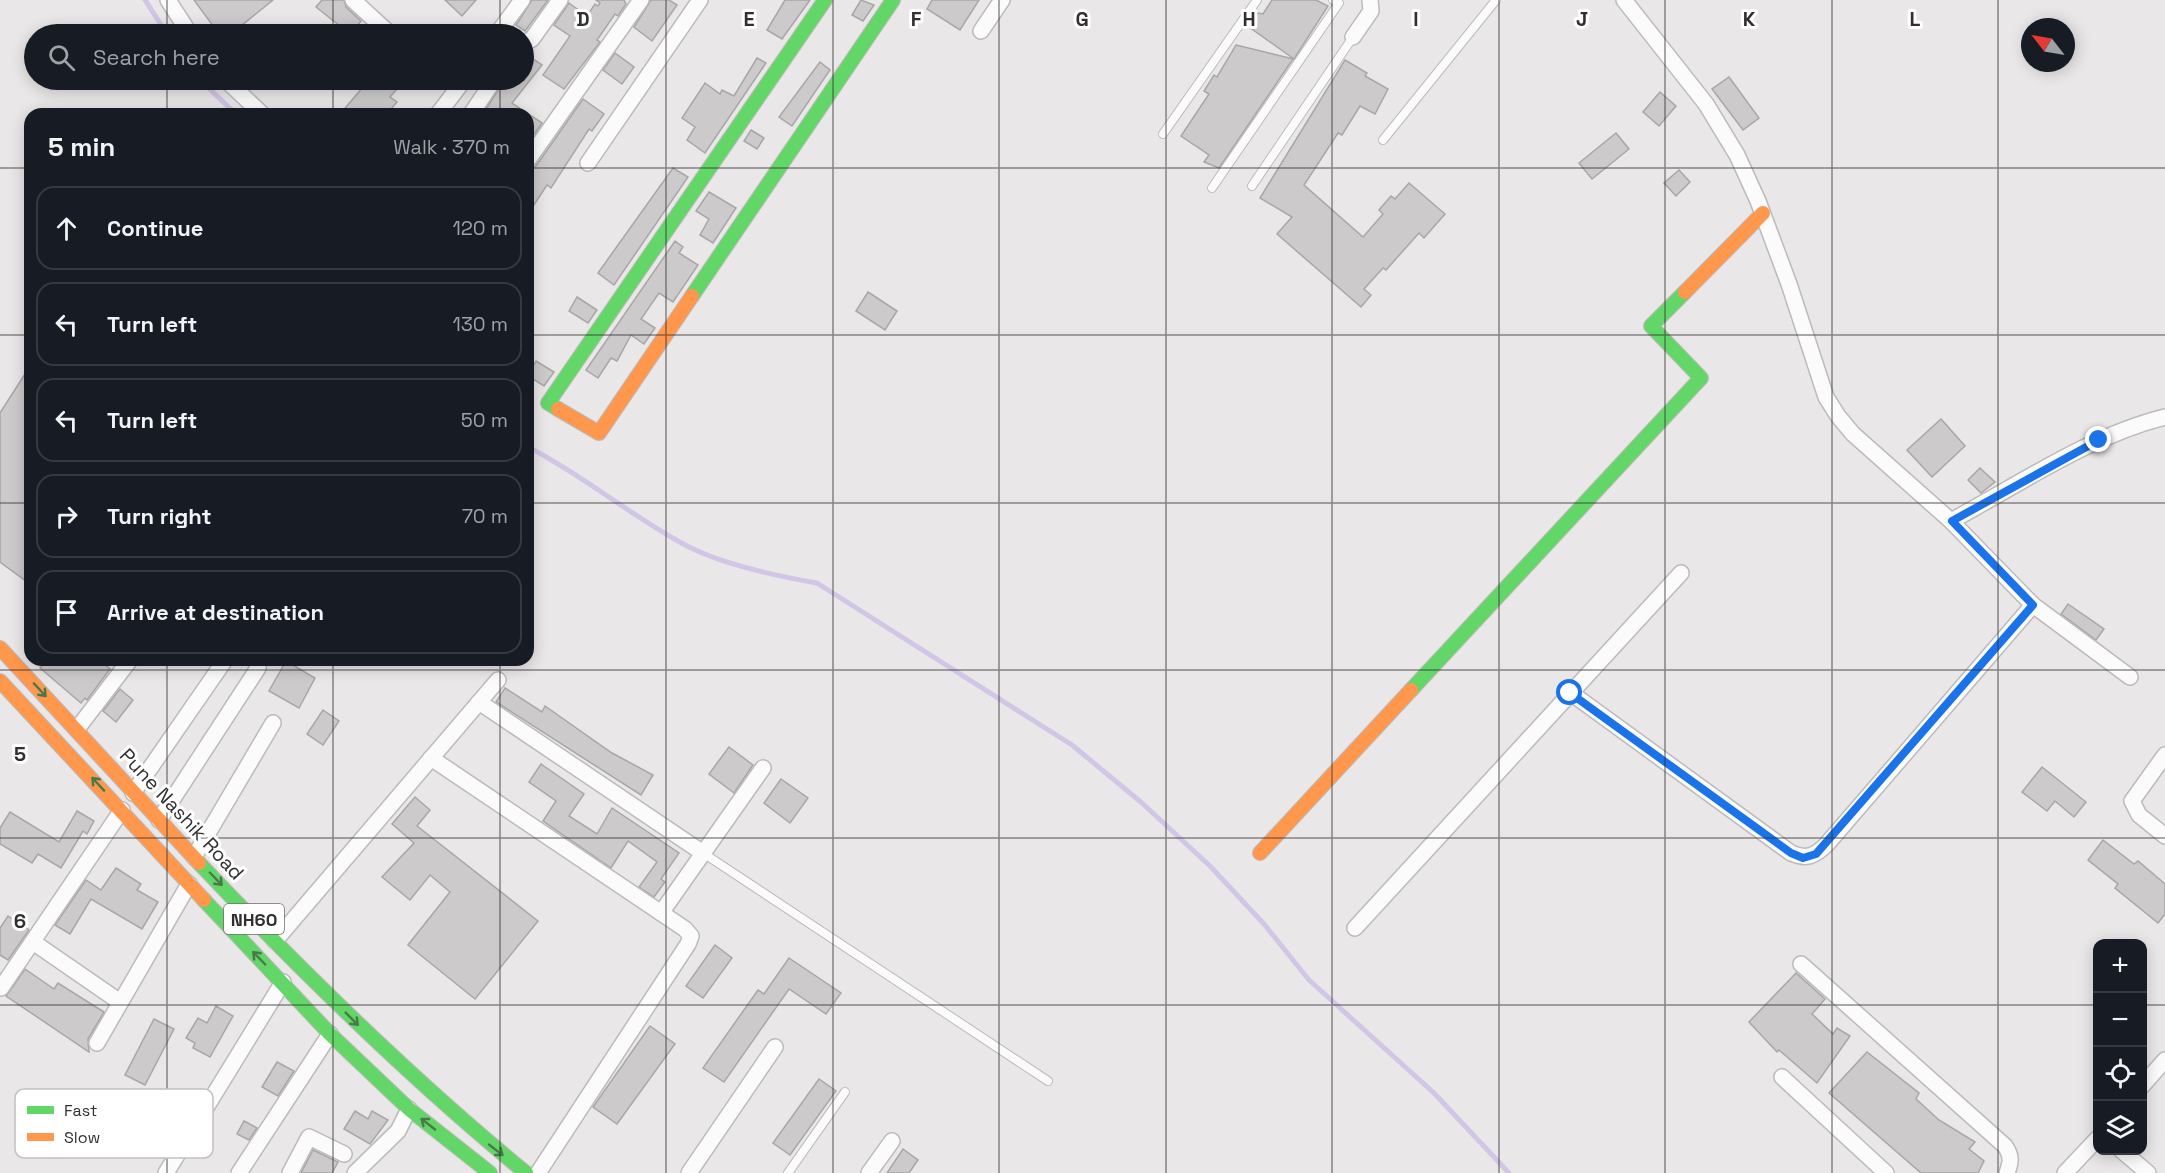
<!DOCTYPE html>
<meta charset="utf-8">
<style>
:root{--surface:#171b24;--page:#242831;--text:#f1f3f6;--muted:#9ea1a6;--line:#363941}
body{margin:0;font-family:"Space Grotesk",sans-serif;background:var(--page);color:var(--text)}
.controls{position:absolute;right:18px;bottom:18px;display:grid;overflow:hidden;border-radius:12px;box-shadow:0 3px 15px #0003}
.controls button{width:54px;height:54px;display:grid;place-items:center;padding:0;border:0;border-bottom:2px solid var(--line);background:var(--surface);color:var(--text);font:30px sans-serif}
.compass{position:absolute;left:2021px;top:18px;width:54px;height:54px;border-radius:50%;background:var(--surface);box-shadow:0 3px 15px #0003;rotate:301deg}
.stop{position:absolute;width:18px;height:18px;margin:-14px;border:4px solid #1a73e8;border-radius:50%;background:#fff}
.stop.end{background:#1a73e8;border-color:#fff;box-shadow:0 2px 6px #0008}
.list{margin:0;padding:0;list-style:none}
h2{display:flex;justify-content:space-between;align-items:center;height:78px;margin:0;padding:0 24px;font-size:26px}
h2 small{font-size:20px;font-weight:400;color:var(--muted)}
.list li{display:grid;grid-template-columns:39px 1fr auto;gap:18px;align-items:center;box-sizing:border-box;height:84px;margin:0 12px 12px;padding:0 12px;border:2px solid var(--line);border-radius:18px}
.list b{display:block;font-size:22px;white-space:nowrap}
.list em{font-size:20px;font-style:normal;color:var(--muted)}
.icon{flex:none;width:33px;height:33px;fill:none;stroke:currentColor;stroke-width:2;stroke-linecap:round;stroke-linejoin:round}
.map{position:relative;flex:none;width:2165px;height:1173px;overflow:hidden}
.search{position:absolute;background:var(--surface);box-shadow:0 3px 15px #0003;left:24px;top:24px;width:510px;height:66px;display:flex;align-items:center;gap:15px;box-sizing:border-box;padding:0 21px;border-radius:33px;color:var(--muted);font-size:22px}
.panel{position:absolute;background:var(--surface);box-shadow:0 3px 15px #0003;left:24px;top:108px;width:510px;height:558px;border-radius:18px}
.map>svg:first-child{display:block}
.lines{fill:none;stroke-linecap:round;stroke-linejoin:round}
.stream{stroke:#d2c6e7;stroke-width:5}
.building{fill:#cccaca;stroke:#a8a6a6;stroke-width:1.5}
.lane-casing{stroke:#bdbabb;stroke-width:10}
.street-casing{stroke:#bdbabb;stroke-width:18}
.fast-casing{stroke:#bdbabb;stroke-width:16}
.slow-casing{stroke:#bdbabb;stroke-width:16}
.lane{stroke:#fcfbfc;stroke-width:8}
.street{stroke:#fcfbfc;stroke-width:15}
.fast{stroke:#63d668;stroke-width:14}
.slow{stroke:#ff974d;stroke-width:14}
.oneway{stroke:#487a49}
.route{stroke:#1a73e8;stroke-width:8}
.grid{fill:none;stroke:#312f2f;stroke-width:1.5;stroke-opacity:0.55}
.labels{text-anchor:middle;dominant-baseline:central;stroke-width:6;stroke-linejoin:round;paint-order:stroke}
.shield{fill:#fff;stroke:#6f6d6d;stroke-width:1.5}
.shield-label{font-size:18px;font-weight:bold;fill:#312f2f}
.street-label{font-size:20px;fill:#312f2f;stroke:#fff}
.key{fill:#fff;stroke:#c1c1c1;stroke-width:1.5}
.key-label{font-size:16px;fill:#312f2f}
.grid-label{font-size:20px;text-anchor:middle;font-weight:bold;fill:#312f2f;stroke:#fff;stroke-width:6;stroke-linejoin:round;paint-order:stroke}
</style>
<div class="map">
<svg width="2165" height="1173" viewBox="0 0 2165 1173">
<rect width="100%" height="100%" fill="#eae7e8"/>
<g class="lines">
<g class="stream">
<polyline points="145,0 167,34"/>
<polyline points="200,80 236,114"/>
<path d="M528,447C585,476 633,518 689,547C725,565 777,576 817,583L1072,745L1142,803L1210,866L1264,924L1309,980L1434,1093L1509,1173"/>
</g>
</g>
<g class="building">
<polygon points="194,0 273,0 231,34 219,34"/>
<polygon points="322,0 344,0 346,7 361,21 350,34 316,7"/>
<polygon points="445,0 476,0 462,16"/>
<polygon points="532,0 548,0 525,31 516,25"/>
<polygon points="596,0 624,0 626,4 618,16 615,14 597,40 600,42 564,89 543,75 570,36 554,25 569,3 587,16 595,4 598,6 600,3"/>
<polygon points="651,0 669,0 677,5 652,41 634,27"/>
<polygon points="785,0 810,0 782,39 767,30"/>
<polygon points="861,0 874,5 863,21 852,15"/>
<polygon points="932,0 979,0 960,30 927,9"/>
<polygon points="1272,0 1316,0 1328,6 1294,59 1249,27 1258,13 1263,14"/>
<polygon points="1236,45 1293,59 1219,168 1204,162 1209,155 1181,136 1209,94 1204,91 1214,75 1217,77"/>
<polygon points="524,53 542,65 512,103 542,123 528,143 528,114 483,114 504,80 524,80"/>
<polygon points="615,53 634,67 622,84 603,70"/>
<polygon points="757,58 766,63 705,153 687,140 695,127 682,118 705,83 720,94 722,90 734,96"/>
<polygon points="1345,60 1367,73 1365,76 1388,89 1375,114 1360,106 1342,135 1338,133 1304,185 1363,237 1383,214 1379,210 1391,196 1395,199 1409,183 1445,214 1424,238 1419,233 1386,270 1383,268 1364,289 1371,295 1361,307 1277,234 1292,217 1260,198"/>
<polygon points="820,62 830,70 792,126 779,117"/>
<polygon points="1729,77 1759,118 1743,130 1712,89"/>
<polygon points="369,80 405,80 390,97 397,102 387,114 340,114"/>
<polygon points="1660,92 1676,106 1659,126 1643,112"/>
<polygon points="583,99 604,114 592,131 589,129 551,188 547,185 528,214 528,170 536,166"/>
<polygon points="751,130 764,138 757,149 744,141"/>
<polygon points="1616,133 1629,149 1592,179 1579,163"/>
<polygon points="673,168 688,177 614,285 598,273"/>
<polygon points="1679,170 1690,182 1676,196 1664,183"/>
<polygon points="709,192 736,208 713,243 700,235 709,219 696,211"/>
<polygon points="675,241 683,247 679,253 698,265 673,302 659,293 641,319 655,328 644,344 631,335 617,361 611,358 598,378 586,370"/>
<polygon points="868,292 897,311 885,330 856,311"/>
<polygon points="577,297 597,310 588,323 569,311"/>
<polygon points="536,361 554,372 544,386 528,376"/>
<polygon points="30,366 30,584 0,562 0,413"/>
<polygon points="1941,419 1965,446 1932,477 1907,450"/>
<polygon points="1980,468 1995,482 1981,493 1968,480"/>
<polygon points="2068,604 2104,629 2096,640 2061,614"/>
<polygon points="47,660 99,660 110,669 87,700 85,698 81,703 40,668"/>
<polygon points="286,661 315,678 299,708 269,691"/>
<polygon points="505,688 542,712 545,706 612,753 653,775 641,795 496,702"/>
<polygon points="120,689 133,700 116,722 103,711"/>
<polygon points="323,710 339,721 323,745 307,734"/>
<polygon points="729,747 753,765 734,793 709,774"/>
<polygon points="541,764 584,794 569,816 597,834 612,808 679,853 661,879 665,882 654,897 639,887 657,862 628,841 611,868 543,821 556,801 529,782"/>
<polygon points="2042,767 2086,802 2074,817 2055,801 2047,811 2022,792"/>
<polygon points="781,779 808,798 790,823 764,803"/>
<polygon points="415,797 430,810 417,826 538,921 475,999 408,945 450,892 430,875 410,900 382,877 414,843 392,824"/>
<polygon points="77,811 94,821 87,834 83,831 61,868 38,854 32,863 0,844 0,828 10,812 59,842"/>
<polygon points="2103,840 2134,864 2138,861 2165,884 2165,914 2158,923 2115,888 2118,884 2088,860"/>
<polygon points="116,868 141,884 137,890 158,902 142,929 91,899 70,934 55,925 86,880 101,890"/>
<polygon points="8,916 29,930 8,960 0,955 0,928"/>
<polygon points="715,945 732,958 703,998 686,986"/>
<polygon points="789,958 841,993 826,1014 789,989 724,1082 703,1068 758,990 764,994"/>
<polygon points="25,969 54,989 58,983 104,1012 88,1039 89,1052 6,996"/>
<polygon points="1796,973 1825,999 1812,1014 1833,1034 1837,1028 1850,1036 1817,1083 1779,1050 1777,1052 1749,1022"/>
<polygon points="216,1006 233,1016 210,1057 193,1048 195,1043 186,1038 198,1018 207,1023"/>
<polygon points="154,1019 174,1029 145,1085 125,1075"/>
<polygon points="650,1026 675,1044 617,1124 593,1107"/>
<polygon points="1867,1052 1919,1093 1916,1099 1939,1120 1975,1142 1969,1149 1984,1161 1978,1173 1921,1173 1829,1093"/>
<polygon points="277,1062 294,1071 278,1096 262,1087"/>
<polygon points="819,1079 836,1091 790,1155 773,1143"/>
<polygon points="355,1111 368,1119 372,1111 388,1120 370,1144 344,1129"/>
<polygon points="244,1121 257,1128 249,1140 237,1134"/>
<polygon points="903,1149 918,1160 909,1173 887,1173"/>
<polygon points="313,1150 338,1162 332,1173 301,1173"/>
</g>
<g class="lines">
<defs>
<g id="lane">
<polyline points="1163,134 1257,0"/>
<polyline points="1383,140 1496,0"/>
<polyline points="1252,186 1353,37"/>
<polyline points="1212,188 1339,3 1333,0"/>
<polyline points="703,853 1048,1081"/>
<polyline points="788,1173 845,1092"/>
</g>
<g id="street">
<polyline points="168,0 190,34"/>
<polyline points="353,0 390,34"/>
<polyline points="1624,0 1706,104 1737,155 1758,201 1789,284 1826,397 1838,416 1853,434 1951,521 2033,605 2130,677"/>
<polyline points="981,31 1002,0"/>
<polyline points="497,34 522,0"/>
<polyline points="1353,37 1371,11 1370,0"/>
<polyline points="524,43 532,39 560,0"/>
<polyline points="226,80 262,114"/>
<polyline points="438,114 464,80"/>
<polyline points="471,114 494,80"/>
<polyline points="528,160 641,0"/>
<polyline points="588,163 700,0"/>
<path d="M1951,521C2020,484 2089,436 2165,417"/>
<path d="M1571,693L1791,853C1807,860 1815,856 1827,844L2033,605"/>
<polyline points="479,702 703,853"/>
<polyline points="77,729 130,660"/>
<polyline points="2165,755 2132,801 2139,815 2165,836"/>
<polyline points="431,758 685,929 691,936 688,944 538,1173"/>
<polyline points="133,793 225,660"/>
<polyline points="159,820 258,668"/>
<polyline points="194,857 273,723"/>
<polyline points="661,913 763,768"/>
<polyline points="1355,928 1681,573"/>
<polyline points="275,941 498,680"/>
<polyline points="33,942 120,1002"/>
<path d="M1801,964L2005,1146C2012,1156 2011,1162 2007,1173"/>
<polyline points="1,988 122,810"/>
<polyline points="97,1043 189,884"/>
<polyline points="1782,1077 1886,1173"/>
<polyline points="2142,1086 2165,1060"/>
<polyline points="2121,1150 2148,1173"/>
<polyline points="166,1173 283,982"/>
<polyline points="239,1173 330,1034"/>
<polyline points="290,1173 309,1137 344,1154"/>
<polyline points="355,1173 398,1131 409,1109"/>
<polyline points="689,1173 775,1047"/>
<polyline points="869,1173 892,1141"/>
<polyline points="2065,1173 2098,1138"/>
</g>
<g id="fast">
<polyline points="692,296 893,0"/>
<polyline points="558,409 548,403 825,0"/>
<polyline points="1411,690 1701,378 1651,326 1685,292"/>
<path d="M199,863C303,973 409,1077 526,1173"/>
<polyline points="204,900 330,1034 409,1109 490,1173"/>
</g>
<g id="slow">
<polyline points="1685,292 1763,213"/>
<polyline points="558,409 599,433 692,296"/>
<polyline points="0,648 199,863"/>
<polyline points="0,681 204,900"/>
<polyline points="1260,853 1411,690"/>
</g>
</defs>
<use href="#lane" class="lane-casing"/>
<use href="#street" class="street-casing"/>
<use href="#fast" class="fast-casing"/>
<use href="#slow" class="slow-casing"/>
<use href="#lane" class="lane"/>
<use href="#street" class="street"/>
<use href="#fast" class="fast"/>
<use href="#slow" class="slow"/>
</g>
<defs><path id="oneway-shaft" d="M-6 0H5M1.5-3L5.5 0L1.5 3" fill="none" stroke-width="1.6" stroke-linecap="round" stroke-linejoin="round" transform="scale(1.5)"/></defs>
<g class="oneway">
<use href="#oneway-shaft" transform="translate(40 690) rotate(47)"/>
<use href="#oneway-shaft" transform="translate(98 784) rotate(-133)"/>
<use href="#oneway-shaft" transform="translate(216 879) rotate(46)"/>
<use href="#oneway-shaft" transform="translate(259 958) rotate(-134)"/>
<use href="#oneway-shaft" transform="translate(352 1019) rotate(45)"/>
<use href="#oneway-shaft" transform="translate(428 1124) rotate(-142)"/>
<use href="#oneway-shaft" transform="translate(496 1150) rotate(38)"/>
</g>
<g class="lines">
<polyline class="route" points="1570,693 1791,853 1803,858 1816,854 2033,605 1952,521 2099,440"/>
</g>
<path class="grid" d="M167,0V34M333,0V34M500,0V34M666,0V1173M833,0V1173M999,0V1173M1166,0V1173M1332,0V1173M1499,0V1173M1665,0V1173M1832,0V1173M1998,0V1173M167,80V114M333,80V114M500,80V114M0,168H30M528,168H2165M0,335H30M528,335H2165M0,503H30M528,503H2165M167,660V1173M333,660V1173M500,660V1173M0,670H2165M0,838H2165M0,1005H2098M2142,1005H2165"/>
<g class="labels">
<rect class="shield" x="224" y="904" width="60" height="30" rx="4.5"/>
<g class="shield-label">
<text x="254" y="919">NH60</text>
</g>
<g class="street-label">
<text transform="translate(182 814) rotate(47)">Pune Nashik Road</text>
</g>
</g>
<rect x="15" y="1089" width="198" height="69" rx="9" class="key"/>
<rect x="27" y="1106" width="27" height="8" fill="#63d668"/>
<rect x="27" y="1133" width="27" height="8" fill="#ff974d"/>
<g class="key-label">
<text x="64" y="1116">Fast</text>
<text x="64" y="1143">Slow</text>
</g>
<g class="grid-label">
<text x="583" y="26">D</text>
<text x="749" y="26">E</text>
<text x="916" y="26">F</text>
<text x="1082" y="26">G</text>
<text x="1249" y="26">H</text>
<text x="1416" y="26">I</text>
<text x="1582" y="26">J</text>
<text x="1749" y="26">K</text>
<text x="1915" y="26">L</text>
<text x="20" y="761">5</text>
<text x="20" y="928">6</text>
</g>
</svg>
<div class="controls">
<button>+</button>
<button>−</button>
<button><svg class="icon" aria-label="locate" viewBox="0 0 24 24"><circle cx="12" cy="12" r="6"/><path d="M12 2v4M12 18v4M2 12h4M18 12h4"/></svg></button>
<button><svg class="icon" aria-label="layers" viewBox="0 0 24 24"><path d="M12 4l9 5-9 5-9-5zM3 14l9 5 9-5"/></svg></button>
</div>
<svg class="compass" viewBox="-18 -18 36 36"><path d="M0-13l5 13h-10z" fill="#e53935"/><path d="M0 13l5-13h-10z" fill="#9ea1a6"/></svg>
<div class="stop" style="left:1570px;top:693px"></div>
<div class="stop end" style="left:2099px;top:440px"></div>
<div class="search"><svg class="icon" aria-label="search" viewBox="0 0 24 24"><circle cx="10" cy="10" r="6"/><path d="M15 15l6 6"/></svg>Search here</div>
<section class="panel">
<h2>5 min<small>Walk · 370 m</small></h2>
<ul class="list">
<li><svg class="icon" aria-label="ahead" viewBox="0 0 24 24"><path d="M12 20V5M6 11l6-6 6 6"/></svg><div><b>Continue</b></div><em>120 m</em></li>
<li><svg class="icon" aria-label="left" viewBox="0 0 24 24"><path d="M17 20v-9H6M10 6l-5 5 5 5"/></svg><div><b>Turn left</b></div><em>130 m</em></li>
<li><svg class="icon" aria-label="left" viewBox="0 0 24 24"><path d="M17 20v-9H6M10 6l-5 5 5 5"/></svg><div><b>Turn left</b></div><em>50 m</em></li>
<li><svg class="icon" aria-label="right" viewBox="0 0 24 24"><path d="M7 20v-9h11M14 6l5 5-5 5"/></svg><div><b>Turn right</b></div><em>70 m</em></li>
<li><svg class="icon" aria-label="arrive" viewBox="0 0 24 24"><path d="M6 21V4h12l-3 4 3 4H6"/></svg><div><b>Arrive at destination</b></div></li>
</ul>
</section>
</div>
